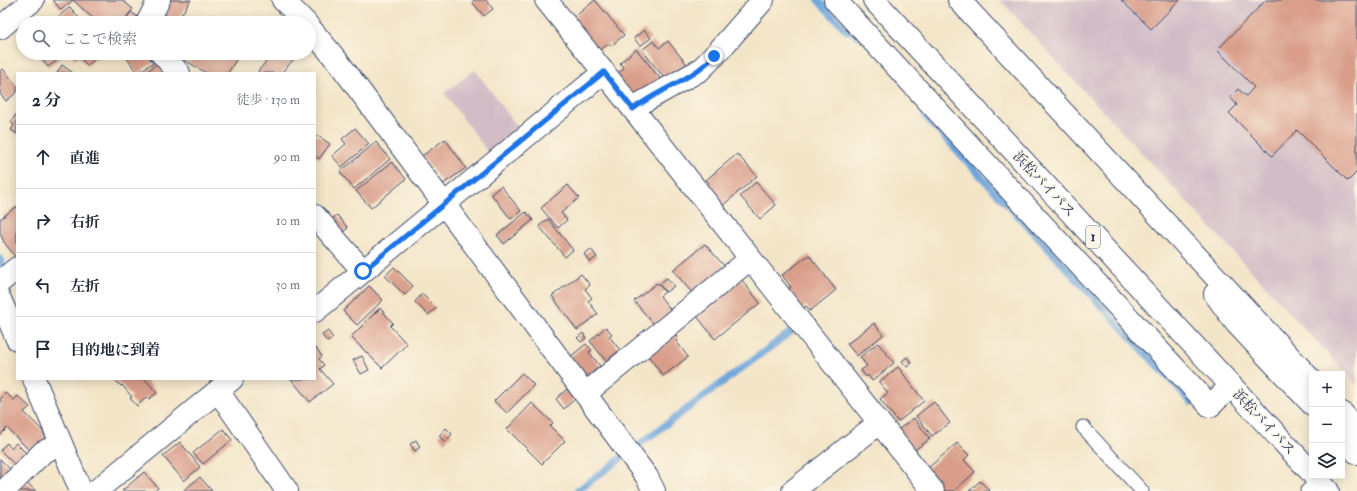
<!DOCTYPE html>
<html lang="ja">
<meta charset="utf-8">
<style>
:root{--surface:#fff;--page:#f6f6f7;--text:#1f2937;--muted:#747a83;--line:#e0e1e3}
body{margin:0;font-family:"IM FELL Double Pica","Noto Serif JP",serif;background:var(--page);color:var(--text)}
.controls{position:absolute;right:12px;bottom:12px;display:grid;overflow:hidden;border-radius:0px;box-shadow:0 2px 10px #0003}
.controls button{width:36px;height:36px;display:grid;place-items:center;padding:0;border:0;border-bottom:1px solid var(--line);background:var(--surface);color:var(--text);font:20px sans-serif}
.stop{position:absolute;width:12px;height:12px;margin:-9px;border:3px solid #1a73e8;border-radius:50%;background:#fff}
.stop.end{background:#1a73e8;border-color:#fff;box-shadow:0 1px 4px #0008}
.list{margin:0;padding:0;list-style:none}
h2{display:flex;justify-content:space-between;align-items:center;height:52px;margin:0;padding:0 16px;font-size:17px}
h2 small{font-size:13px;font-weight:400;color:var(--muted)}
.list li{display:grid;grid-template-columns:26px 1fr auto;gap:12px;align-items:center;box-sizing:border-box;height:64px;padding:0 16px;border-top:1px solid var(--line)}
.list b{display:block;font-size:15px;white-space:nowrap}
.list em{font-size:13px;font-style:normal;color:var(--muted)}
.icon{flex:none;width:22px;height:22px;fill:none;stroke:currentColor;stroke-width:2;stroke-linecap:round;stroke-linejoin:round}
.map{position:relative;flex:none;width:1357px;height:491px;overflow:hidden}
.search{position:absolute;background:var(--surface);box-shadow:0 2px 10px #0003;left:16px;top:16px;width:300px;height:44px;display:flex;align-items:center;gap:10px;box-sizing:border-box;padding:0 14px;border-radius:22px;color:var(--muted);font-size:15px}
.panel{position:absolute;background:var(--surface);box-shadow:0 2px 10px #0003;left:16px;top:72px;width:300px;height:308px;border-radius:0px}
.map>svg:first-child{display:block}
.industrial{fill:#d2bdc7}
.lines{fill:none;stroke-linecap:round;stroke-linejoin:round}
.stream{stroke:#6da5dc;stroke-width:7}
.building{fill:#d99e8a}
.lane-casing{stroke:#3b4a6e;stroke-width:15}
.street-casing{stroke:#3b4a6e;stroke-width:24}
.secondary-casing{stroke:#3b4a6e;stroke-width:24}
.highway-casing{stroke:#3b4a6e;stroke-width:24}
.lane{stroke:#fff;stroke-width:13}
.street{stroke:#fff;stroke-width:22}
.secondary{stroke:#fff;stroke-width:22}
.highway{stroke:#fff;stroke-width:22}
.route{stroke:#1a73e8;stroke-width:5}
.labels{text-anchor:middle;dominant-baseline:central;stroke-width:3;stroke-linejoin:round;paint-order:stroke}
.shield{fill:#fcf5e5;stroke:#5e6a86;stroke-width:1}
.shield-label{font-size:13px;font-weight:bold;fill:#1b2f5e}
.street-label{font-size:14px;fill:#1b2f5e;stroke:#fcf5e5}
</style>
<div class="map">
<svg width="1357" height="491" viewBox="0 0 1357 491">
<rect width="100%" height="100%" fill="#fcf5e5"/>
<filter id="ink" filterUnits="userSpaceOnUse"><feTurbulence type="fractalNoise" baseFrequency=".025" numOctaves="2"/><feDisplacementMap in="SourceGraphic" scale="8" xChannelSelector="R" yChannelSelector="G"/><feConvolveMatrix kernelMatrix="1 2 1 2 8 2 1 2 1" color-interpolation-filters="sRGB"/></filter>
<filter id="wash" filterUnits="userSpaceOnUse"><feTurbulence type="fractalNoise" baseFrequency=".012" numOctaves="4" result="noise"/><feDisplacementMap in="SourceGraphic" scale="16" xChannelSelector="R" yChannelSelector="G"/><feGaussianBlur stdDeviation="0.9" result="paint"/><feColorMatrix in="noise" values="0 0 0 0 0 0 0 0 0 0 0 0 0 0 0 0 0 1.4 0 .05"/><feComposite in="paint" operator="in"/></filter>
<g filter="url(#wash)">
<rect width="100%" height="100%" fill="#f3e5c8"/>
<g class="industrial">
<polygon points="1000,0 1357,0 1357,385 1225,243"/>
<polygon points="475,70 520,130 490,155 444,93"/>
</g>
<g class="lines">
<g class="stream">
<polyline points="818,0 847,31 854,33 857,36"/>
<polyline points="921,106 924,109 925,116 1191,402"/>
<polyline points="0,259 3,265"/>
<polyline points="637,446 796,328"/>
<polyline points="577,491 620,459"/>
</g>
</g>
<g id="blocks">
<g class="building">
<polygon points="53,0 73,0 61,10"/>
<polygon points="73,0 122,0 133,9 121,23 98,23"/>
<polygon points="164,0 191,0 176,22 158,9"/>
<polygon points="474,0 486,0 493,9 484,16 472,2"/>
<polygon points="595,0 624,35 611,46 609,43 598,52 572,19"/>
<polygon points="1121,0 1180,0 1151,29"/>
<polygon points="1266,0 1357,0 1357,172 1348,181 1297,130 1272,156 1229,113 1237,105 1230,97 1238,89 1246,96 1254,87 1217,50"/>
<polygon points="70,7 83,23 51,23"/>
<polygon points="131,12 142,20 140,23 124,23"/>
<polygon points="644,30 651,38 640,46 634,38"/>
<polygon points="653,41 659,48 668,41 689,67 665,79 642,50"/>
<polygon points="636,49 664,83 637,100 613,77 624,68 620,63"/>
<polygon points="37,53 54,53 59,59 48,67"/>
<polygon points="70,53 102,53 87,66 79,56 75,59"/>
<polygon points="127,53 146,53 153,63 137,73 125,55"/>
<polygon points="176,53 240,53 228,73 206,73 175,54"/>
<polygon points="274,53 300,53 281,73 260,73 258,71"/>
<polygon points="158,62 168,73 146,73"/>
<polygon points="62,65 73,73 57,73"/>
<polygon points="3,69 17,86 17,92 6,101 0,94 0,71"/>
<polygon points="17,113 17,134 11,130 14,125 11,122"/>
<polygon points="355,128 369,144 342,167 332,156 346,144 342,139"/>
<polygon points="317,135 330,144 319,159 315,156 315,139"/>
<polygon points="445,139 466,168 443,184 422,156"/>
<polygon points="376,142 390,159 354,189 340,172"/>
<polygon points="737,154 757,176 721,207 703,187 709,183 706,180"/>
<polygon points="392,162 406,179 371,208 356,191"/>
<polygon points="756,182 776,205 760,219 740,196"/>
<polygon points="568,185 579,198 561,213 567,220 558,228 541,208"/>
<polygon points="501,186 521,211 511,219 491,194"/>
<polygon points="17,206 17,257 16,258 4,242 0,233 0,219"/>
<polygon points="526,212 533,220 504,244 497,235"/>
<polygon points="337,215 348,228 339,235 328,222"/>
<polygon points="548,219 573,250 565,257 539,226"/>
<polygon points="705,244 726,268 693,294 673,270"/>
<polygon points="591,249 597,257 590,262 584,254"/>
<polygon points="809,255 836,290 810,311 806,306 801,310 786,291 791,287 782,275"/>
<polygon points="394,267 413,286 405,295 385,276"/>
<polygon points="581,274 590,285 585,289 592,298 588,301 598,314 577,330 552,296"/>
<polygon points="667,278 674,286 666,292 659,284"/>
<polygon points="741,279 760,303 715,339 696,315"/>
<polygon points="657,283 665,292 660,296 673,313 656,327 634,301"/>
<polygon points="369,286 383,300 357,325 343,311"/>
<polygon points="422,294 436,308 428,315 415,302"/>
<polygon points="380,308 393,323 390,326 407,344 382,368 351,337"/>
<polygon points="874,323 883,335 857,356 847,344"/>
<polygon points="606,327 612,334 609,336 620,350 606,361 590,341"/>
<polygon points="328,331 333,338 327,342 322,335"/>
<polygon points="583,333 586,338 581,342 577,338"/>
<polygon points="674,333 678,339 676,341 688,357 663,376 646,353"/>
<polygon points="878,343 894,363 872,381 868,375 866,377 861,370 867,366 860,357"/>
<polygon points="586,344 592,350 589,352 600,366 587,377 570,357"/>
<polygon points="315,347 322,356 319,359 324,365 320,369 333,384 310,402 291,379 315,379"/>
<polygon points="362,356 369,370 361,374 353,360"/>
<polygon points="907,357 912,363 907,367 902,361"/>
<polygon points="898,367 924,401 898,422 880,399 888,393 879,382"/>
<polygon points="522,373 534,385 507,413 494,401"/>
<polygon points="114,379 145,379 157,393 149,399 147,397 137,406 130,398 132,397 122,385 121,386"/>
<polygon points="567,389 575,399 564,409 556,399"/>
<polygon points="6,393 14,400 18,396 30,407 24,412 42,430 47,440 33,454 7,428 0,435 0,399"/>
<polygon points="934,402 950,423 932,436 916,416"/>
<polygon points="532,403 553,423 550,426 565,441 542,464 507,429"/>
<polygon points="914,418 930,439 912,452 896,431"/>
<polygon points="446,428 452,434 445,442 439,436"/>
<polygon points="223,429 232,440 203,464 193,453"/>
<polygon points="416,440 420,447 415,451 410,444"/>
<polygon points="180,442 200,467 184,481 163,456"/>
<polygon points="7,443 11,448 16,443 28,455 17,467 0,450"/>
<polygon points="957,443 969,455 964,460 975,472 954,491 942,491 927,469"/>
<polygon points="0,459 14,473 0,487"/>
<polygon points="144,472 158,488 154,491 122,491"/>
<polygon points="200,477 212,491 183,491"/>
<polygon points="980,481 990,491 969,491"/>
<polygon points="27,483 36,491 19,491"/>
</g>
</g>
</g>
<g filter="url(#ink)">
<use href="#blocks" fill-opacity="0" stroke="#3b4a6e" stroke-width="1"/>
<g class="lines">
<defs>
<g id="lane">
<polyline points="1083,427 1142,491"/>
<polyline points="1307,491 1318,480"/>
</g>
<g id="street">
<polyline points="283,0 306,23"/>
<polyline points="546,0 633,109 933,491"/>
<polyline points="835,0 1210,406 1231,386"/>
<polyline points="147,23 159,0"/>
<polyline points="309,27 339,63 647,477 654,491"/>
<polyline points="0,28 33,0"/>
<polyline points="161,53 179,73"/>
<polyline points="633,109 643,102 700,70 716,54 763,0"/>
<polyline points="315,216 363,271"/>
<polyline points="0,282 17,268"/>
<polyline points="315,311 604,72"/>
<polyline points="218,391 287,491"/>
<polyline points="585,394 750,259"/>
<polyline points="4,491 43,452 61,444"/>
<polyline points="96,491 232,379"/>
<polyline points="793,491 879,423"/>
</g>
<g id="secondary">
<polyline points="0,299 17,339"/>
<polyline points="34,379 81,491"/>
</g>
<g id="highway">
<polyline points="874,0 1312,473"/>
<polyline points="959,0 1312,381"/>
<polyline points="1215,294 1236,323 1312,404"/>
<polyline points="1342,413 1357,430"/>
<polyline points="1342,437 1357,453"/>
<polyline points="1314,476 1328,491"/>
</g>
</defs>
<use href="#lane" class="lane-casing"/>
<use href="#street" class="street-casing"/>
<use href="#secondary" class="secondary-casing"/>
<use href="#highway" class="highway-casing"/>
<use href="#lane" class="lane"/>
<use href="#street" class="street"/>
<use href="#secondary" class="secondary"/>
<use href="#highway" class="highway"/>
</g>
</g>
<g class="lines" filter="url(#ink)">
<path class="route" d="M363,271L604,72L633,109C659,89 692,80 714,56"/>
</g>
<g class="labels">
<rect class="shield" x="1086" y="226" width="14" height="22" rx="3"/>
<g class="shield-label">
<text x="1093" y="237">1</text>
</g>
<g class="street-label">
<text transform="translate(1044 184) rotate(47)">浜松バイパス</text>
<text transform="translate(1264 422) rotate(47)">浜松バイパス</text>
</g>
</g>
</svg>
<div class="controls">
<button>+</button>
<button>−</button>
<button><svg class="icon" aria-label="layers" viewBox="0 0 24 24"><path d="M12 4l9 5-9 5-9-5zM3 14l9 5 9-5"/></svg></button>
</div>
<div class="stop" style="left:363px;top:271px"></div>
<div class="stop end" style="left:714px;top:56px"></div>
<div class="search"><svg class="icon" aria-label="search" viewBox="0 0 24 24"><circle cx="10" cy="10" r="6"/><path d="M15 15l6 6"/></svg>ここで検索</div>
<section class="panel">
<h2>2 分<small>徒歩 · 130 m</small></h2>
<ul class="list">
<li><svg class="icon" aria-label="ahead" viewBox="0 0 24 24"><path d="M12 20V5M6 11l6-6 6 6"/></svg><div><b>直進</b></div><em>90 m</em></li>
<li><svg class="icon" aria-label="right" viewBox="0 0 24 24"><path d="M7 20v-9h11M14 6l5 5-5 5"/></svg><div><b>右折</b></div><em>10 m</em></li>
<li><svg class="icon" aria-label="left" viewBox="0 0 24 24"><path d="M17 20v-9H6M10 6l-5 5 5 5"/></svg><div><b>左折</b></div><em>30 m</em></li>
<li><svg class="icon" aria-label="arrive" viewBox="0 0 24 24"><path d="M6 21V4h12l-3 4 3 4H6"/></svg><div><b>目的地に到着</b></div></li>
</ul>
</section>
</div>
